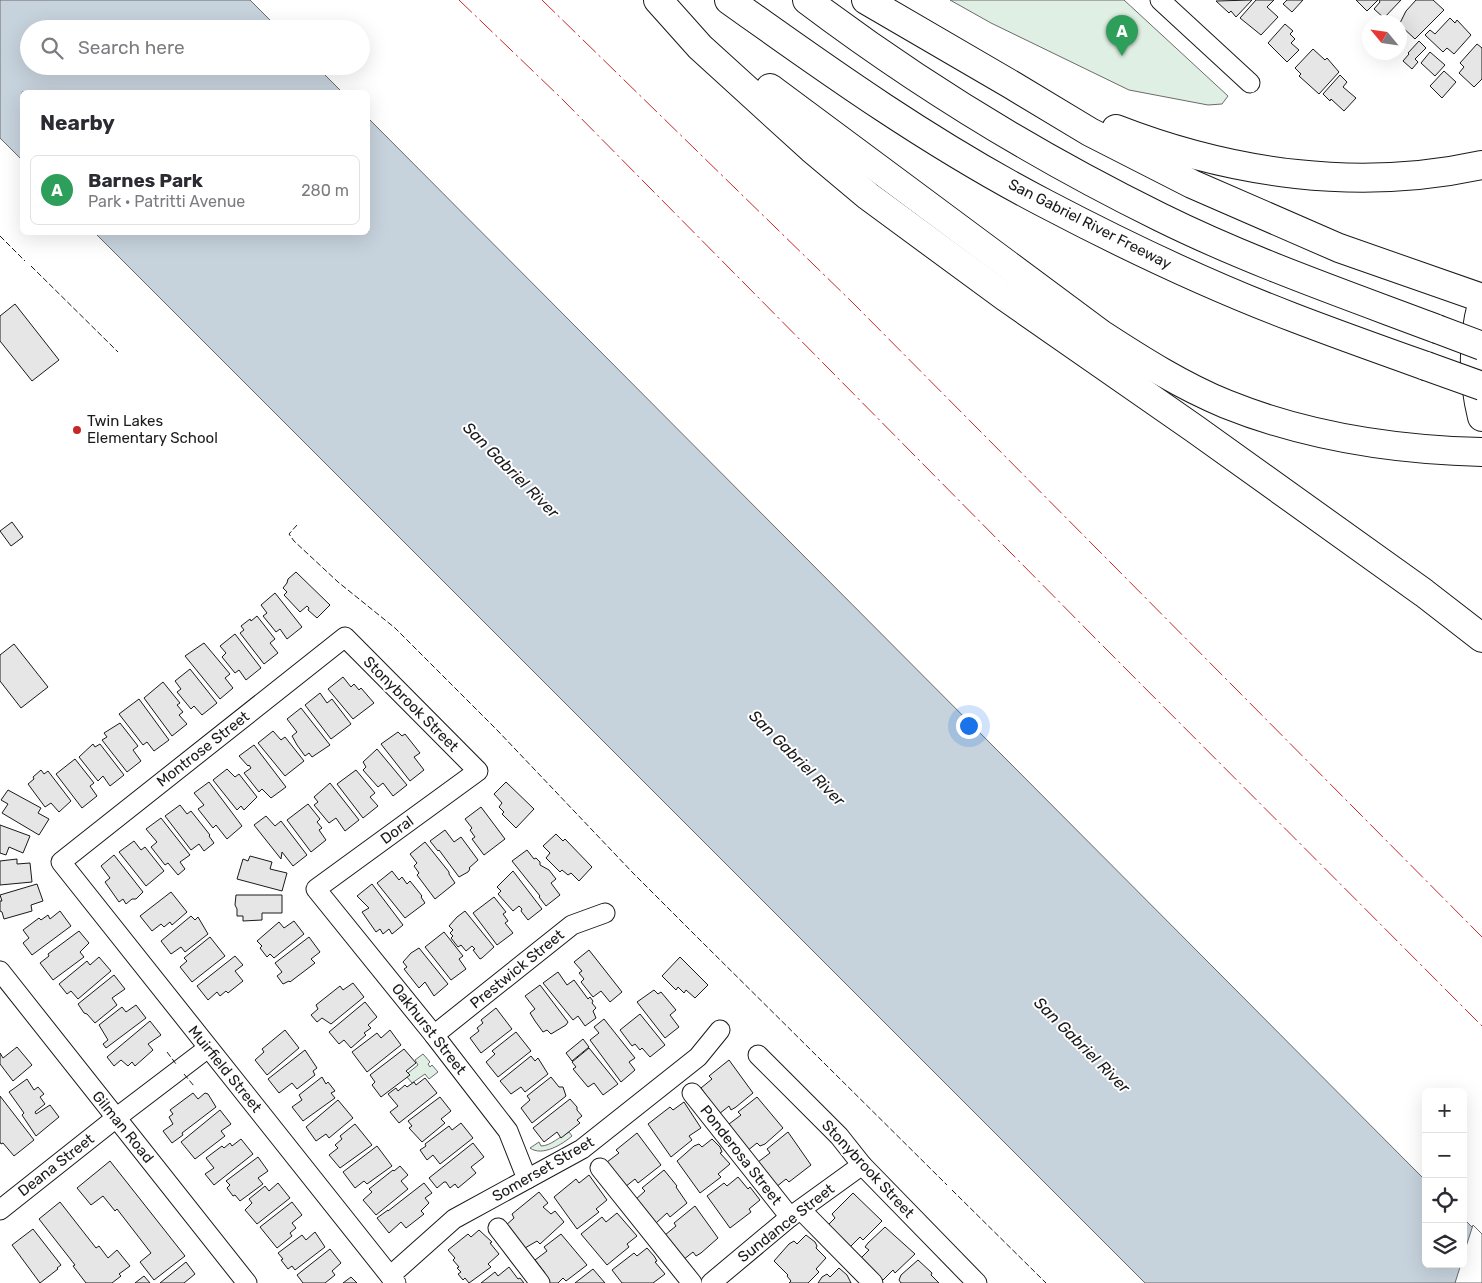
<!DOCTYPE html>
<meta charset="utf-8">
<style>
:root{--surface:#fff;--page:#f2f2f3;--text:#2b2b33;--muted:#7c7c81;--line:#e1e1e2;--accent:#d93025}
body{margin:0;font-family:Rubik,sans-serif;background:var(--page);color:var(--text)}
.controls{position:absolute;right:15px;bottom:15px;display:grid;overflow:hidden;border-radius:8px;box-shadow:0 5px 20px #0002}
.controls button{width:45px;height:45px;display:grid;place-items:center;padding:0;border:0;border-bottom:1px solid var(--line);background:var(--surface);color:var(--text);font:25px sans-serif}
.compass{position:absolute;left:1362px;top:15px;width:45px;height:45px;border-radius:50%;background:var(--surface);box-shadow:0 5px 20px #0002;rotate:299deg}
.you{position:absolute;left:968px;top:725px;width:18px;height:18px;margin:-12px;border:4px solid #fff;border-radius:50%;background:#1a73e8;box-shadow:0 0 0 8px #1a73e833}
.badge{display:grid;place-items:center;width:32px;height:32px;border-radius:50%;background:var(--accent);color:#fff;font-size:16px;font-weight:700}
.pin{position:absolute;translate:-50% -41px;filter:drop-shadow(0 1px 2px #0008)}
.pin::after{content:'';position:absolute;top:26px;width:18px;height:15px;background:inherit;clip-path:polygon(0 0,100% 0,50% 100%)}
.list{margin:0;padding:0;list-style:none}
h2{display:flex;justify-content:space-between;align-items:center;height:65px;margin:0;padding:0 20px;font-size:21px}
h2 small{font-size:16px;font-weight:400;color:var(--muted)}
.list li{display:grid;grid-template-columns:32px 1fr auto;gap:15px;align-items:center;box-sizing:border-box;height:70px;margin:0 10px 10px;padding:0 10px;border:1px solid var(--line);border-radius:8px}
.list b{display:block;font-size:19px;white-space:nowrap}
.list p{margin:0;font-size:16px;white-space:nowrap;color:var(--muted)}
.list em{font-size:16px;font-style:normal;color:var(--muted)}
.icon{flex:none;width:28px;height:28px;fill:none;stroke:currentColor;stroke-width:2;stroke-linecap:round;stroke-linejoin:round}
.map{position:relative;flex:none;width:1482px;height:1283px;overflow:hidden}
.search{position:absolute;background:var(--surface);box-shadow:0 5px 20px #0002;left:20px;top:20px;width:350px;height:55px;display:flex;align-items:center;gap:12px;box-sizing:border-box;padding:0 18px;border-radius:28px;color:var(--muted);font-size:19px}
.panel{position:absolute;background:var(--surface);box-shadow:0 5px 20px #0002;left:20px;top:90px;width:350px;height:145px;border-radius:8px}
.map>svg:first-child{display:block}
.green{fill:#e0efe3;stroke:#6a6a6a}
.water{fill:#c6d2dc;stroke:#6a6a6a}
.pier{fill:#fff;stroke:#6a6a6a}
.building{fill:#e6e6e6;stroke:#1a1a1a}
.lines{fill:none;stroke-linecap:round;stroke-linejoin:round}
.minor-casing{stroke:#1a1a1a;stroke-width:21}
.highway-casing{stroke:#1a1a1a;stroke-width:30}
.minor{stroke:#fff;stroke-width:19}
.highway{stroke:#fff;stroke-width:28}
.highway-bridge-casing{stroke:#1a1a1a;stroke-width:30;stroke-linecap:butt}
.highway-bridge{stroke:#fff;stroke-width:28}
.fence{stroke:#1a1a1a;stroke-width:1;stroke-dasharray:6 2.5;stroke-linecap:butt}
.power{stroke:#c62828;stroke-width:1;stroke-dasharray:18 4 2.5 4;stroke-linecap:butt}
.poi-dot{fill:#c62828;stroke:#fff;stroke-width:2}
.labels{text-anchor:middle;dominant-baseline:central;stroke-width:4;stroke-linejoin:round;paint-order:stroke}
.street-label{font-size:15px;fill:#1a1a1a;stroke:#fff}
.poi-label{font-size:15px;fill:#1a1a1a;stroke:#fff;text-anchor:start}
.water-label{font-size:16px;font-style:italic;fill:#1a1a1a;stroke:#fff}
</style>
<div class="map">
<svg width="1482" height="1283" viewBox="0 0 1482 1283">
<rect width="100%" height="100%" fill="#fff"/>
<g class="green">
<polygon points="950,0 1124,0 1228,96 1222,104 1208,105 1129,90 991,23"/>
<polygon points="423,1054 430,1062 428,1064 430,1067 432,1065 438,1072 429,1079 425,1074 412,1083 407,1077 408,1073 418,1065 415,1060"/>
<path d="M569,1132L572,1136C563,1144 542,1157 530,1148L539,1142L541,1146C551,1146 560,1136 569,1132Z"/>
</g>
<g class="water">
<polygon points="0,0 250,0 279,29 29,29 29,66 316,66 342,92 22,92 22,160 0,138"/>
<polygon points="368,118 1426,1181 1426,1264 1463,1264 1463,1218 1482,1237 1482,1283 1145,1283 95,233 368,232"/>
</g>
<polygon class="pier" points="1473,1225 1482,1234 1482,1283 1455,1283 1461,1264 1463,1264 1463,1256"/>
<g class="building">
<polygon points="1252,0 1236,17 1231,11 1229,13 1216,1"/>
<polygon points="1256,0 1274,0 1267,7 1278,17 1261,35 1240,18"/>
<polygon points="1287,0 1303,0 1292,12 1283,4"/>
<polygon points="1356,0 1378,0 1367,11"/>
<polygon points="1379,0 1401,0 1384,18 1374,9 1380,2"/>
<polygon points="1416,0 1433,0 1444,10 1415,39 1400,25 1400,23 1406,11"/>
<polygon points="1450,18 1455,23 1457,20 1471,35 1454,54 1447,48 1443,52 1425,35 1430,30 1435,34"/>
<polygon points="1285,24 1293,31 1290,34 1295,39 1291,43 1299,50 1287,62 1268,43"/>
<polygon points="1419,41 1426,48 1415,59 1418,62 1412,69 1403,61 1409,54 1408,53"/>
<polygon points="1477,44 1482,48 1482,79 1474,87 1459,73 1464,67 1460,63"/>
<polygon points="1313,49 1325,60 1327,58 1339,72 1319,94 1299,76 1301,74 1295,68"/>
<polygon points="1430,52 1445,65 1435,76 1421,63"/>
<polygon points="1444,71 1456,82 1442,98 1430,86"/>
<polygon points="1340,75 1347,82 1343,87 1356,98 1344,111 1331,99 1330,101 1323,94"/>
<polygon points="15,304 59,360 32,381 0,341 0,316"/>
<polygon points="12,522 23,537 11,546 0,531"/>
<polygon points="296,572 330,605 317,618 308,610 309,608 307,606 300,612 284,595 287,592 283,588 287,583 288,579"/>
<polygon points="275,593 302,627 287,639 280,629 276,632 263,616 267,613 261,605"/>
<polygon points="257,616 275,639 270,643 278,653 264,664 240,633 244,630 241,626 250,619 251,621"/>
<polygon points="235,634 261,668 246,680 239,670 235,673 222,657 226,653 220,646"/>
<polygon points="204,643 230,674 225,678 233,688 220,699 185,656"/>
<polygon points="14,644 48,687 21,708 0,681 0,655"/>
<polygon points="190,669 217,703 202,715 194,706 191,709 177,692 181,689 175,681"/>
<polygon points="343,677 351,687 354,684 359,690 361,688 374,703 353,719 328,689"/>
<polygon points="163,682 180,703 177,705 183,712 179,715 187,724 172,736 144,698"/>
<polygon points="320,693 327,703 332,699 351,724 331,739 305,705"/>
<polygon points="139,699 169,740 154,751 147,742 143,745 119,714"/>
<polygon points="301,708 330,745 312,757 309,753 305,756 297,745 292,736 297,732 287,719"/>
<polygon points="120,723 138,746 133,750 141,761 127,772 102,740 107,737 104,733"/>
<polygon points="273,731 281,740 285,737 304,761 285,776 258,743"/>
<polygon points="398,732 402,736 405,734 420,753 414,757 424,770 410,781 381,744"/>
<polygon points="93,744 95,747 100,744 124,775 110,786 103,776 98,781 79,757"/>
<polygon points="254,745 286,787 271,798 262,789 259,792 244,773 251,768 249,765 248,766 239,756"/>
<polygon points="377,749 407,785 393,796 383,783 378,787 363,770 366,767 363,762"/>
<polygon points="75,759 94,783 90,786 97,796 82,808 56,774"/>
<polygon points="227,769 235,777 239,774 257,797 244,810 241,806 237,810 213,780"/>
<polygon points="41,770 44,774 48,771 71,801 59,812 51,803 45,807 28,784 34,779 33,777"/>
<polygon points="356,770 375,793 370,797 378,806 363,818 337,784"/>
<polygon points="209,782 242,826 227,839 216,825 213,828 198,809 204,805 194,793"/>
<polygon points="506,782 534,809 516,828 502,814 504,812 499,807 502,803 494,794"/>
<polygon points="330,783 359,820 345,831 336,818 329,823 314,805 318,802 314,797"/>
<polygon points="8,790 41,808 38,813 49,819 39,835 2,813 8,804 1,800"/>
<polygon points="308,804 320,819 317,822 322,828 319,830 326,840 311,852 287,820"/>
<polygon points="180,805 187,814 191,811 210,835 209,836 214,843 204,851 199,844 191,850 165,816"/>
<polygon points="481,807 505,839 484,855 472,839 475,837 470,830 472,828 465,819"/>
<polygon points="266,816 275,826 281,821 307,855 293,866 282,852 281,859 254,825"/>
<polygon points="161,818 190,855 180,862 185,869 178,875 168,863 165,865 151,847 157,842 146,829"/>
<polygon points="0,825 30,836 23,853 9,847 6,855 0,853"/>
<polygon points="445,830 454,842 461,837 478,860 469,868 470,869 468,872 459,877 439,850 438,851 430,841"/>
<polygon points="556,834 563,841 565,839 592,867 579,881 571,873 568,875 562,870 560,872 546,858 550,853 543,846"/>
<polygon points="134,841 141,850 145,847 164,871 146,886 119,852"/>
<polygon points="425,842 449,872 449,874 455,883 435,899 417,875 419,873 414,866 417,863 410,854"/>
<polygon points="527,850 534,859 536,858 540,862 540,865 549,870 556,879 551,883 560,895 546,906 539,897 540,896 512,861"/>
<polygon points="114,855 143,892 136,899 132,899 126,904 123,899 119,902 105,882 110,878 101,866"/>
<polygon points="250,856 272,862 270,869 287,873 282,891 237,879 243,859 248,861"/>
<polygon points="17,859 17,864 30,863 32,882 0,885 0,861"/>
<polygon points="392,871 399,880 402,877 407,884 410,881 422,896 421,897 425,903 405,918 377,883"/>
<polygon points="513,871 542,909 528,920 521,911 522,909 519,906 513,911 498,894 501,891 497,887"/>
<polygon points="37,884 43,901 31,905 32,911 4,919 2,912 0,911 0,901 2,901 0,895"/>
<polygon points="372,884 403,925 392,934 389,929 383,934 380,929 376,932 362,912 369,908 357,896"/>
<polygon points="171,892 187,912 172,925 170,922 164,927 161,924 152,931 140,916"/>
<polygon points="236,895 282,895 282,913 262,913 262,920 243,921 243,916 237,916 237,909 235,905"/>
<polygon points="494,897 506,912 503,914 508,921 505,923 513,933 497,945 473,913"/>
<polygon points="60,911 71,926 32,955 23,943 29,938 23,930 39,918 41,920 48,915 50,919"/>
<polygon points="465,911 494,947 482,958 480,959 473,950 475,949 472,946 466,951 461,945 458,947 451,938 453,936 450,933 453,930 449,926 457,917"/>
<polygon points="191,916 195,920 198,917 208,934 185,952 181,947 171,954 161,941"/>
<polygon points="294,921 304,934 274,958 270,954 267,957 260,948 262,946 257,941 279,922 284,928"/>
<polygon points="79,931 89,943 80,952 84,957 53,980 40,963 49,956 48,954"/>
<polygon points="444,932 463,956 459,959 466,969 451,980 425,947"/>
<polygon points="210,937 225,956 192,982 180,967 187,961 184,958"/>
<polygon points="309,937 320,952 311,959 315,963 290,982 289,981 283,984 277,976 282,972 275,963"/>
<polygon points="419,948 448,984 434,996 425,982 419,988 404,969 407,967 403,962 411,953"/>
<polygon points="589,950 622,992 610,1002 601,991 593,997 581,982 584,979 579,973 582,971 574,962"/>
<polygon points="235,956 243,965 235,971 243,981 228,993 226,991 220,996 217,992 208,1000 197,986"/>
<polygon points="99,957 111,971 78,999 71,991 67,994 59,984 87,961 90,965"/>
<polygon points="680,957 708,985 695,998 686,990 684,993 678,987 676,990 662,976"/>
<polygon points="558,972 567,985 574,980 588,999 590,997 593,1001 592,1003 596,1008 593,1011 596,1018 585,1026 578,1016 573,1020 543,983"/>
<polygon points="114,975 125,989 112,998 117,1005 95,1023 87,1014 84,1013 78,1004"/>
<polygon points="353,983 364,997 331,1024 322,1018 317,1022 311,1015 318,1009 316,1005 340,986 343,990"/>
<polygon points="540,985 568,1022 566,1025 551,1034 547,1030 543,1032 535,1021 530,1013 535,1009 525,996"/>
<polygon points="654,990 658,994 661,992 676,1010 670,1015 679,1027 665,1038 637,1002"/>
<polygon points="365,1002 377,1017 368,1025 371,1028 364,1033 366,1035 351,1048 344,1040 339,1044 329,1032"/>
<polygon points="136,1005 146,1018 106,1048 103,1044 108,1040 99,1025 122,1007 126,1012"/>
<polygon points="496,1008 512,1029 481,1053 470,1038 479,1031 477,1028 483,1023 481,1020"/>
<polygon points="640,1014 665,1045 650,1057 642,1048 640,1050 635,1044 632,1046 620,1030"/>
<polygon points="604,1019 635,1058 629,1062 635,1070 621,1082 590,1040 599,1033 594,1027"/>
<polygon points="150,1021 161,1035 148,1044 153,1050 135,1066 132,1062 128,1066 121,1060 114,1066 107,1057"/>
<polygon points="285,1030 299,1048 267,1075 255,1060 264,1052 262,1049"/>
<polygon points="390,1030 401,1045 367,1072 352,1052 377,1033 381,1038"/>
<polygon points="516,1032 531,1051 498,1077 486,1062 495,1054 492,1051"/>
<polygon points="583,1039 589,1047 572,1061 566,1053"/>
<polygon points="17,1047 32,1065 13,1081 0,1064 0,1053 3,1058"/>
<polygon points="589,1048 618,1084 603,1095 594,1083 588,1087 573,1069 576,1067 572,1062"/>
<polygon points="404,1049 416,1063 406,1071 410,1075 381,1097 372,1085 375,1082 370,1075"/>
<polygon points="305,1050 317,1068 313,1071 315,1075 297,1089 292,1083 279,1093 268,1079"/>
<polygon points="531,1056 535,1061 538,1058 548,1074 525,1092 521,1087 511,1094 500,1081"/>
<polygon points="729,1060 753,1093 736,1107 731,1110 729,1106 719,1114 701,1088 712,1079 709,1076"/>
<polygon points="322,1077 326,1084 328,1082 335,1091 331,1093 335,1098 303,1121 292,1107 302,1100 299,1095"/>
<polygon points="551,1077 559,1087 563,1087 566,1096 532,1123 521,1108 530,1100 527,1096"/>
<polygon points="425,1078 437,1093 399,1123 390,1112 398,1106 388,1094 396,1088 398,1091 405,1085 407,1087 414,1082 416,1085"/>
<polygon points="27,1079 34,1090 38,1087 44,1094 40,1097 45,1104 35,1112 36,1114 50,1105 59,1117 36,1136 22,1115 24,1113 9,1092"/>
<polygon points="193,1093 198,1099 205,1093 208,1094 216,1107 182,1133 183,1135 172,1143 163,1131 173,1124 169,1117 173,1114 170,1110"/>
<polygon points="0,1096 34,1140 14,1156 3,1143 1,1144 0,1142"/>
<polygon points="440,1097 451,1111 441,1119 445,1123 422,1142 409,1128 412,1126 408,1121"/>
<polygon points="757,1097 783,1128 765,1144 760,1146 757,1143 747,1151 729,1124 741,1115 738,1112"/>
<polygon points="570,1099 577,1107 577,1110 582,1116 577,1120 580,1123 561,1138 557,1132 544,1142 533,1128"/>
<polygon points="338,1100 353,1118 329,1138 326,1134 316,1141 306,1127"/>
<polygon points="684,1102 701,1128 689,1136 692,1140 671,1157 648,1124 670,1107 673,1110"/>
<polygon points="220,1110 231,1124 221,1131 225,1136 195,1159 181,1142"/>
<polygon points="461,1123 473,1138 440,1164 433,1155 427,1160 420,1150 426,1146 425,1144 449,1126 452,1130"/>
<polygon points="355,1124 372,1145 340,1168 329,1155 338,1148 335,1145 342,1139 340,1136"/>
<polygon points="788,1132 811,1165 789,1182 786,1179 776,1187 758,1162 770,1153 767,1149"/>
<polygon points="637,1133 661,1165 638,1183 635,1179 625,1187 607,1162 619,1153 616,1150"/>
<polygon points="241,1139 253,1154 214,1185 205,1174 214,1168 206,1158 222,1146 224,1148 230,1143 232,1146"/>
<polygon points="712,1139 720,1147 722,1152 720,1153 730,1164 718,1174 721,1177 700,1193 677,1161 694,1146 699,1144 702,1147"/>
<polygon points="473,1143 484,1157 471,1167 476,1173 458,1188 455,1184 450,1188 446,1182 444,1182 437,1188 429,1178"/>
<polygon points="377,1146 392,1166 367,1184 364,1181 355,1188 343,1172"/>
<polygon points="258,1157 268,1171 258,1178 263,1184 240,1201 235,1195 233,1196 227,1188 230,1185 226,1181"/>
<polygon points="110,1161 185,1256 154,1280 140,1262 151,1253 117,1209 115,1211 103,1196 91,1205 77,1188"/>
<polygon points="400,1166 408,1175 401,1181 408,1189 376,1215 363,1200 372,1192 369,1189 393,1170 394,1171"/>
<polygon points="664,1170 677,1186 676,1187 687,1203 670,1217 667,1213 656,1223 635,1200 645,1191 642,1188"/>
<polygon points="589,1175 607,1200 596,1209 599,1212 577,1229 554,1197 576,1179 579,1183"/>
<polygon points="738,1177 748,1189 750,1187 760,1200 749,1209 751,1212 730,1228 707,1196 724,1183 727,1186"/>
<polygon points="278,1183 290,1198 257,1224 245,1210 252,1203 249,1199 265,1186 269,1191"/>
<polygon points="424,1183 432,1193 425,1198 429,1203 421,1211 424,1214 406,1228 401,1222 389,1233 377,1218 388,1210 388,1211"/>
<polygon points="539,1192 548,1203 543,1207 551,1214 555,1211 564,1222 540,1244 537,1241 525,1248 505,1226 514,1218 512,1214"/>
<polygon points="853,1193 882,1221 863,1240 860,1237 850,1247 827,1226 835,1218 832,1214"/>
<polygon points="60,1202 96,1248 99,1246 108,1258 117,1250 130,1266 119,1274 121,1276 112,1283 86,1283 73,1266 75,1265 39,1219"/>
<polygon points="292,1202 302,1215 292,1223 296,1228 290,1233 292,1236 277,1248 260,1227"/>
<polygon points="695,1206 718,1238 701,1253 696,1256 693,1252 683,1260 665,1235 676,1226 674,1223"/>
<polygon points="617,1213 637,1236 627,1244 629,1247 607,1265 581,1234 602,1217 606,1222"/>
<polygon points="885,1227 915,1254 895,1273 893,1270 883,1280 860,1259 869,1250 865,1247 868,1243"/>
<polygon points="33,1229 61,1265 57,1268 58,1269 40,1283 12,1245"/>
<polygon points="479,1230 492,1242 490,1243 499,1254 488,1264 491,1267 469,1283 465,1278 463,1280 458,1274 461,1272 457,1268 459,1267 453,1260 455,1258 448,1250 468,1234 471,1237"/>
<polygon points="315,1232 325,1247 295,1270 292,1266 288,1269 281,1260 283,1259 278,1253 302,1235 306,1240"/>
<polygon points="561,1234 587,1265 566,1281 563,1278 558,1283 549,1283 543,1275 545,1273 535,1260 547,1251 544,1247"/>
<polygon points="806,1235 815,1242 817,1246 816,1248 826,1258 816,1269 819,1272 808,1283 789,1283 791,1281 787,1276 788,1275 774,1261 789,1244 794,1241 797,1244"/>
<polygon points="647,1248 654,1256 657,1261 655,1262 665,1274 653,1283 622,1283 612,1270 634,1253 637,1256"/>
<polygon points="330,1249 341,1263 332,1271 335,1275 325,1283 303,1283 297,1275"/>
<polygon points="918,1260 932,1273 931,1275 939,1283 901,1283 899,1280 901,1275"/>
<polygon points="186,1262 195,1274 184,1283 160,1283"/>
<polygon points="509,1267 518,1279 520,1278 524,1283 481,1283 495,1272 498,1276"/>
<polygon points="839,1268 847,1275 851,1283 818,1283 822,1277 827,1274 830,1277"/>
<polygon points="593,1269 605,1283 575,1283"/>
<polygon points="144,1276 150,1283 135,1283"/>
<polygon points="351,1277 357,1283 343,1283"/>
</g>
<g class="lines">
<defs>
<g id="minor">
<polyline points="1160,0 1250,83"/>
<polyline points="0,971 247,1283"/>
<polyline points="434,1035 572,925 605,913"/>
<polyline points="758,1055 839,1136 862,1165 977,1283"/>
<polyline points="692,1093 790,1217"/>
<polyline points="600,1168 692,1283"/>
<polyline points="0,1210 116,1118 208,1048"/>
<polyline points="801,1210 873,1283"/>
<polyline points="498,1228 540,1283"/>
<polyline points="390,1276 61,862 345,637 478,771 316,889 434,1035 508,1131 527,1179"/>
<polyline points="396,1283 390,1276 454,1219 582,1149 698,1057 720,1030"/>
<polyline points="711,1283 790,1217 862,1165"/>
</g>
<g id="highway">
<polyline points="658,0 700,47 812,149 868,196 1004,296 1195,429 1424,593 1482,638"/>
<path d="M729,0C831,73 934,146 1046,204C1126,246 1208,285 1292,317C1336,334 1381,350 1426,366"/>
<path d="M807,0C917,83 1036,156 1160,217C1249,261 1344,294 1437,329"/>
<polyline points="866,0 1012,85 1090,132 1192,184 1339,248 1482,298"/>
<path d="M770,88L1101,334C1141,360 1182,386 1226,404C1308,437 1395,450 1482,452"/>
<path d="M1116,129C1232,174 1359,192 1482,165"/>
<path d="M1482,304C1472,342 1473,380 1482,417"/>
</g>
</defs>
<use href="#minor" class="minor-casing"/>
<use href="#highway" class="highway-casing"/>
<use href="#minor" class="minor"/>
<use href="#highway" class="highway"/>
<defs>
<g id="highway-bridge">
<polyline points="1437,329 1482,346"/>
<polyline points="1426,366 1482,386"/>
</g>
</defs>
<use href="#highway-bridge" class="highway-bridge-casing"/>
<use href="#highway-bridge" class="highway-bridge"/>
<g class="fence">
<polyline points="0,236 25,261"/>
<polyline points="31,266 118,352"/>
<polyline points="297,525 289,534 294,541 338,582 395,628 497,730 633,873 700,940 947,1185"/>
<polyline points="167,1052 176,1064"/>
<polyline points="184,1074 194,1086"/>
<polyline points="952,1190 1046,1283"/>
</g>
<g class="power">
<polyline points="459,0 561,98 1098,641 1482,1026"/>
<polyline points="542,0 853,303 1482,937"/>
</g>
</g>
<circle class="poi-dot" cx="77" cy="430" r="5"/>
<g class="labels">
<g class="street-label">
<text transform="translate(1090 224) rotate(27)">San Gabriel River Freeway</text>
<text transform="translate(411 704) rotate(45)">Stonybrook Street</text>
<text transform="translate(203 749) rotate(-38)">Montrose Street</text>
<text transform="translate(397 830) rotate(-36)">Doral</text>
<text transform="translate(517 969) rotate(-39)">Prestwick Street</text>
<text transform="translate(429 1029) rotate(52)">Oakhurst Street</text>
<text transform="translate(225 1069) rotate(51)">Muirfield Street</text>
<text transform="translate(123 1127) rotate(51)">Gilman Road</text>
<text transform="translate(741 1155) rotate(52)">Ponderosa Street</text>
<text transform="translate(56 1165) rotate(-38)">Deana Street</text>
<text transform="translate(543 1169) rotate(-30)">Somerset Street</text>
<text transform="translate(868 1169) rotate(47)">Stonybrook Street</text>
<text transform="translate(786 1223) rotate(-38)">Sundance Street</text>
</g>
<g class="poi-label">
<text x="87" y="421">Twin Lakes<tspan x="87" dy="17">Elementary School</tspan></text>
</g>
<g class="water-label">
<text transform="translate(511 470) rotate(45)">San Gabriel River</text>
<text transform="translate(797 758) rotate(45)">San Gabriel River</text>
<text transform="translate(1082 1045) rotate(45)">San Gabriel River</text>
</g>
</g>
</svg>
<div class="controls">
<button>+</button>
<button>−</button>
<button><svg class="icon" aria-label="locate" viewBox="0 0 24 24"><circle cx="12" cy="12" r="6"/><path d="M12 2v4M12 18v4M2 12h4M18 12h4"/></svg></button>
<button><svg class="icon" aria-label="layers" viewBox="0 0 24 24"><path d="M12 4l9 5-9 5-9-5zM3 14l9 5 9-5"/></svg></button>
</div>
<svg class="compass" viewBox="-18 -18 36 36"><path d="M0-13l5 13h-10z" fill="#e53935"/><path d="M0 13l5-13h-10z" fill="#7c7c81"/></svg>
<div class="you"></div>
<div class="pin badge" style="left:1122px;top:56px;background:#2e9e5b">A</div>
<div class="search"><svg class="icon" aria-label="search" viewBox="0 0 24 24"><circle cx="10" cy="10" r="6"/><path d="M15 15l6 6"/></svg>Search here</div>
<section class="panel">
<h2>Nearby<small></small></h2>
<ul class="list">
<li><span class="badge" style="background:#2e9e5b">A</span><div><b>Barnes Park</b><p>Park · Patritti Avenue</p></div><em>280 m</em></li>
</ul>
</section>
</div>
